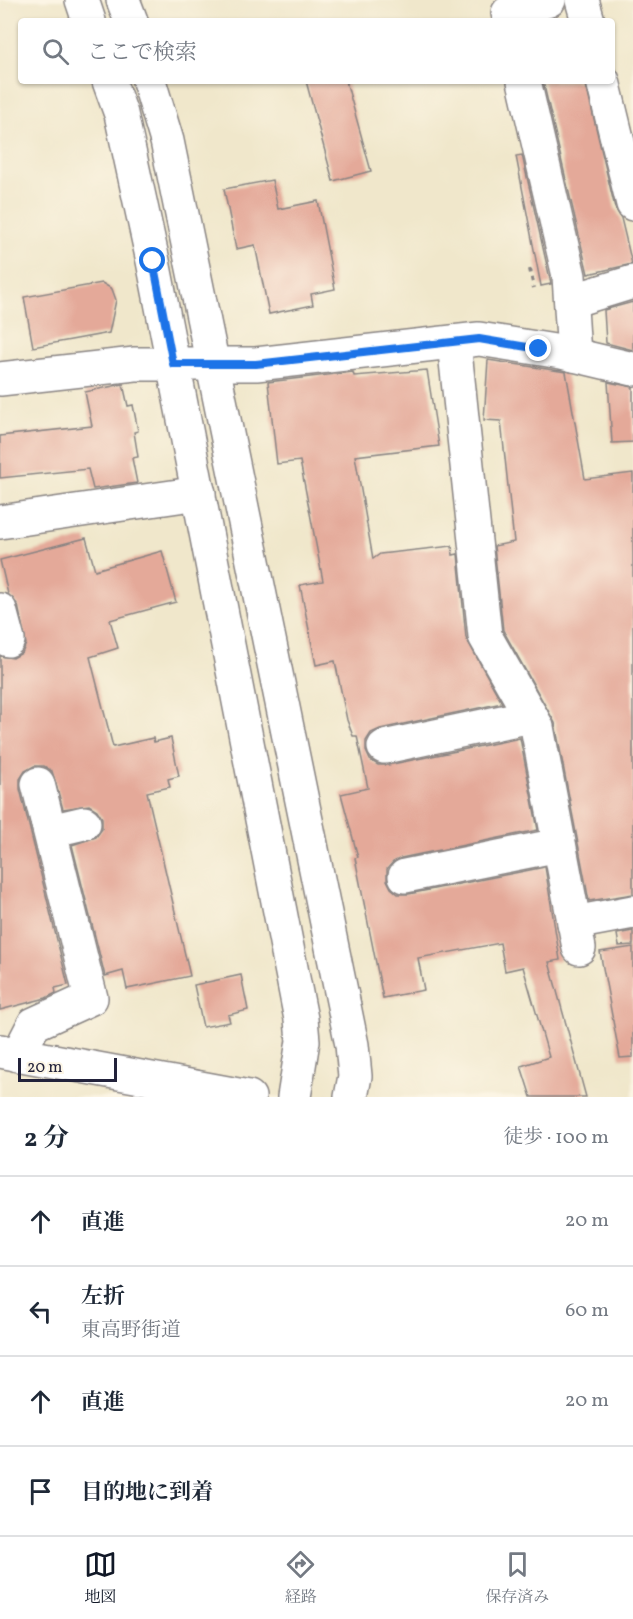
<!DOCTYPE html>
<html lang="ja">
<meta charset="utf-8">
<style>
:root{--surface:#fff;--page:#f6f6f7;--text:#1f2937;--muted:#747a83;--line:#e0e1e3;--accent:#111827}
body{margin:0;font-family:Vollkorn,"Noto Serif JP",serif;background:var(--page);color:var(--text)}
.scale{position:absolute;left:18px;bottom:15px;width:99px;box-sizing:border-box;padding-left:6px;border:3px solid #22223b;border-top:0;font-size:16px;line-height:21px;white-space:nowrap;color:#22223b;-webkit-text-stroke:4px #fcf5e5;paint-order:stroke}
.stop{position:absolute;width:18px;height:18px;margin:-14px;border:4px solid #1a73e8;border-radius:50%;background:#fff}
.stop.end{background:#1a73e8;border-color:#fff;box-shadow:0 2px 6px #0008}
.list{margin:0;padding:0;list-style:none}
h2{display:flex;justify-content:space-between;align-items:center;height:78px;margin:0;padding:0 24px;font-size:26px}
h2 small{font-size:20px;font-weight:400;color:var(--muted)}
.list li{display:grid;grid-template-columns:39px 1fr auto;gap:18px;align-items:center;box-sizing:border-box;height:90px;padding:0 24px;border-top:2px solid var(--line)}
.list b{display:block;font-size:22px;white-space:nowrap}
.list p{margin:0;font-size:20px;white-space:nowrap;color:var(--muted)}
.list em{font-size:20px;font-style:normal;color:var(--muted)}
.icon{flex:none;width:33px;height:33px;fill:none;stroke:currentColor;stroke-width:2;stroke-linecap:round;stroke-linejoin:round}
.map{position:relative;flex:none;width:633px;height:1097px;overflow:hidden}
.search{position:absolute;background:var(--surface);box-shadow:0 2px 4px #0004;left:18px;right:18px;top:18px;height:66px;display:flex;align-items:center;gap:15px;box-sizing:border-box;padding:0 21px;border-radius:6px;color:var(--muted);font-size:22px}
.sheet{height:438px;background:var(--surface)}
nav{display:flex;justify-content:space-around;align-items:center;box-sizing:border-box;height:84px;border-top:2px solid var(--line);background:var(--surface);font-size:16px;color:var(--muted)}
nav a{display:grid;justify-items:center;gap:3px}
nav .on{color:var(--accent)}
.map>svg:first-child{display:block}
.building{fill:#e4a999}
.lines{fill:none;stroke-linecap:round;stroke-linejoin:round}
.minor-casing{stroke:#898483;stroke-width:36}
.highway-casing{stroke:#898483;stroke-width:36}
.path{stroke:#898483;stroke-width:4;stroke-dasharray:4.5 4.5;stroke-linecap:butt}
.minor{stroke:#fff;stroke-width:33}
.highway{stroke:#fff;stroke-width:33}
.route{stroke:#1a73e8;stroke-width:8}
</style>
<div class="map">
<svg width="633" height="1097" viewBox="0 0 633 1097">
<rect width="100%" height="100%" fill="#fcf5e5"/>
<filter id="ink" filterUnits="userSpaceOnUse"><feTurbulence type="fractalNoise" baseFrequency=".0167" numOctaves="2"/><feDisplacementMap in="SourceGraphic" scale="12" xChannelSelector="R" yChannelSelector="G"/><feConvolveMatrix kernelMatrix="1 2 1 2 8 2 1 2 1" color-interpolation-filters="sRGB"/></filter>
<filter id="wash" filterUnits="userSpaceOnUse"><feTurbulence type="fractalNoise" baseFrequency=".008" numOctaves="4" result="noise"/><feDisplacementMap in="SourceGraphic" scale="24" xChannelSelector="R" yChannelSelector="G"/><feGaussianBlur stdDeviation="1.35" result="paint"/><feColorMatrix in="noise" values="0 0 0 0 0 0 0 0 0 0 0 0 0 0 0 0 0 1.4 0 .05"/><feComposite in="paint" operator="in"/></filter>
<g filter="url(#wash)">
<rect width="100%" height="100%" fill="#f0e7cb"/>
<g id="blocks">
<g class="building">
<polygon points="306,81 346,81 371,171 333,181"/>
<polygon points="543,81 585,81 615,208 621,218 632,264 588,274"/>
<polygon points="522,155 550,279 551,284 541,286 516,156"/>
<polygon points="272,180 278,209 318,201 335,289 311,294 313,305 269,314 255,245 236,249 224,189"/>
<polygon points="102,283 112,289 116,300 109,333 33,347 24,297"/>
<polygon points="633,302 633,350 606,343 604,310"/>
<polygon points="488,360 566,372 585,479 633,473 633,894 589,901 555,723 503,630 494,546 514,542 501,421 484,420"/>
<polygon points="427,370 439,446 355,456 373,559 380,554 452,546 453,555 458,554 466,638 502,703 380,729 371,733 366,741 366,751 370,760 378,765 388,765 520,738 538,830 401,858 393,862 387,869 387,880 391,888 398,894 409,894 545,867 560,960 549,962 586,1097 531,1097 521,1066 549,1057 523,967 505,971 500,943 418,958 424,990 383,998 355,858 358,857 341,794 368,788 357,736 353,736 347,720 335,661 316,665 300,585 323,581 300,461 277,464 268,382 353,372 354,376"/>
<polygon points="608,382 633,387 633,442 612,443"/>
<polygon points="123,384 128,406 133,405 138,431 134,432 138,457 132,458 137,483 93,489 88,469 0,478 0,436 92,426 85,392"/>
<polygon points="86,538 95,570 162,551 176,602 110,620 118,648 90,657 113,747 153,738 154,742 171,738 179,776 168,779 170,787 147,792 190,976 127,989 123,971 105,976 72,845 96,837 102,829 102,818 97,810 89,805 63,809 52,771 44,766 34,766 25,771 20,779 20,789 68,985 55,988 56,993 46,998 0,1010 0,656 13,658 22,653 26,644 18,605 8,594 0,560"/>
<polygon points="633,931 633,945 619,946 617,934"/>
<polygon points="633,947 633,1057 620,1058 600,952"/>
<polygon points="241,975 248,1010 228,1015 230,1022 203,1027 194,985"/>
</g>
</g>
</g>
<g filter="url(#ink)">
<use href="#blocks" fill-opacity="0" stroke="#898483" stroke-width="1.5"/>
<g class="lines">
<defs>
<g id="minor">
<polyline points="82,0 89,21"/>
<polyline points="123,0 131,21"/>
<polyline points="582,0 588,21"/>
<polyline points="510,21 508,13 549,0"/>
<polyline points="109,81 121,114 153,261 301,1019 303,1041 294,1097"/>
<polyline points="149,81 167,141 352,1045 355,1076 351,1097"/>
<polyline points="524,81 569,276 574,355"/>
<polyline points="603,81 633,204"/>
<polyline points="571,301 633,282"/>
<polyline points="454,342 485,636 537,727 579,948"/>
<polyline points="0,379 135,364 256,364 479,339 561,352 633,369"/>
<polyline points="0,522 199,493"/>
<polyline points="0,610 8,640"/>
<polyline points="384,747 531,716"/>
<polyline points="50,831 84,823"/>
<polyline points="405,876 559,845"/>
<polyline points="574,923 633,912"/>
<polyline points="18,1055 34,1024 91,998 38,784"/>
</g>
<polyline id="highway" points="0,1051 249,1097"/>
</defs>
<use href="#minor" class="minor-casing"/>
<use href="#highway" class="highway-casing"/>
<polyline class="path" points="530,269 534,288"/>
<use href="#minor" class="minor"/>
<use href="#highway" class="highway"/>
</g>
</g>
<g class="lines" filter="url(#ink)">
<polyline class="route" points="153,261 173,364 256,364 479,339 539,349"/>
</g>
</svg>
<div class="scale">20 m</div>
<div class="stop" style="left:153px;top:261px"></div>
<div class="stop end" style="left:539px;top:349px"></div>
<div class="search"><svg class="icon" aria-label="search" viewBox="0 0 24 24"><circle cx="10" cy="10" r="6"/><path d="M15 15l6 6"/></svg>ここで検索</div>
</div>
<section class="sheet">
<h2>2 分<small>徒歩 · 100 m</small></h2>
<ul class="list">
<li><svg class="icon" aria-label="ahead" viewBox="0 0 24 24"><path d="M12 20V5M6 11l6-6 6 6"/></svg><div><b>直進</b></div><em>20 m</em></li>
<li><svg class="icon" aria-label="left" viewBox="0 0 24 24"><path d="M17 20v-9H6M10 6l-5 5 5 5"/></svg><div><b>左折</b><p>東高野街道</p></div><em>60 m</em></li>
<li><svg class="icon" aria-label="ahead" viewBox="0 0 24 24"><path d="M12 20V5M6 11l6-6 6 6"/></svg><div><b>直進</b></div><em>20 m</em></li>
<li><svg class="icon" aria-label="arrive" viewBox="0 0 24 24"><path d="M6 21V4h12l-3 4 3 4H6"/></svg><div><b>目的地に到着</b></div></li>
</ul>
</section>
<nav>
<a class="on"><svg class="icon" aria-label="map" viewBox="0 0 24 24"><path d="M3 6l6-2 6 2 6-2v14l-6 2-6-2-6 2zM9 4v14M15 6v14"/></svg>地図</a>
<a><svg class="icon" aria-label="directions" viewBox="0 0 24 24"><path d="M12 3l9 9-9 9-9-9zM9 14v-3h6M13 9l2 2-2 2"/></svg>経路</a>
<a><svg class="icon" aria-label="saved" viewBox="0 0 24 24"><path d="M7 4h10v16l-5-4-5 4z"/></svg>保存済み</a>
</nav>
